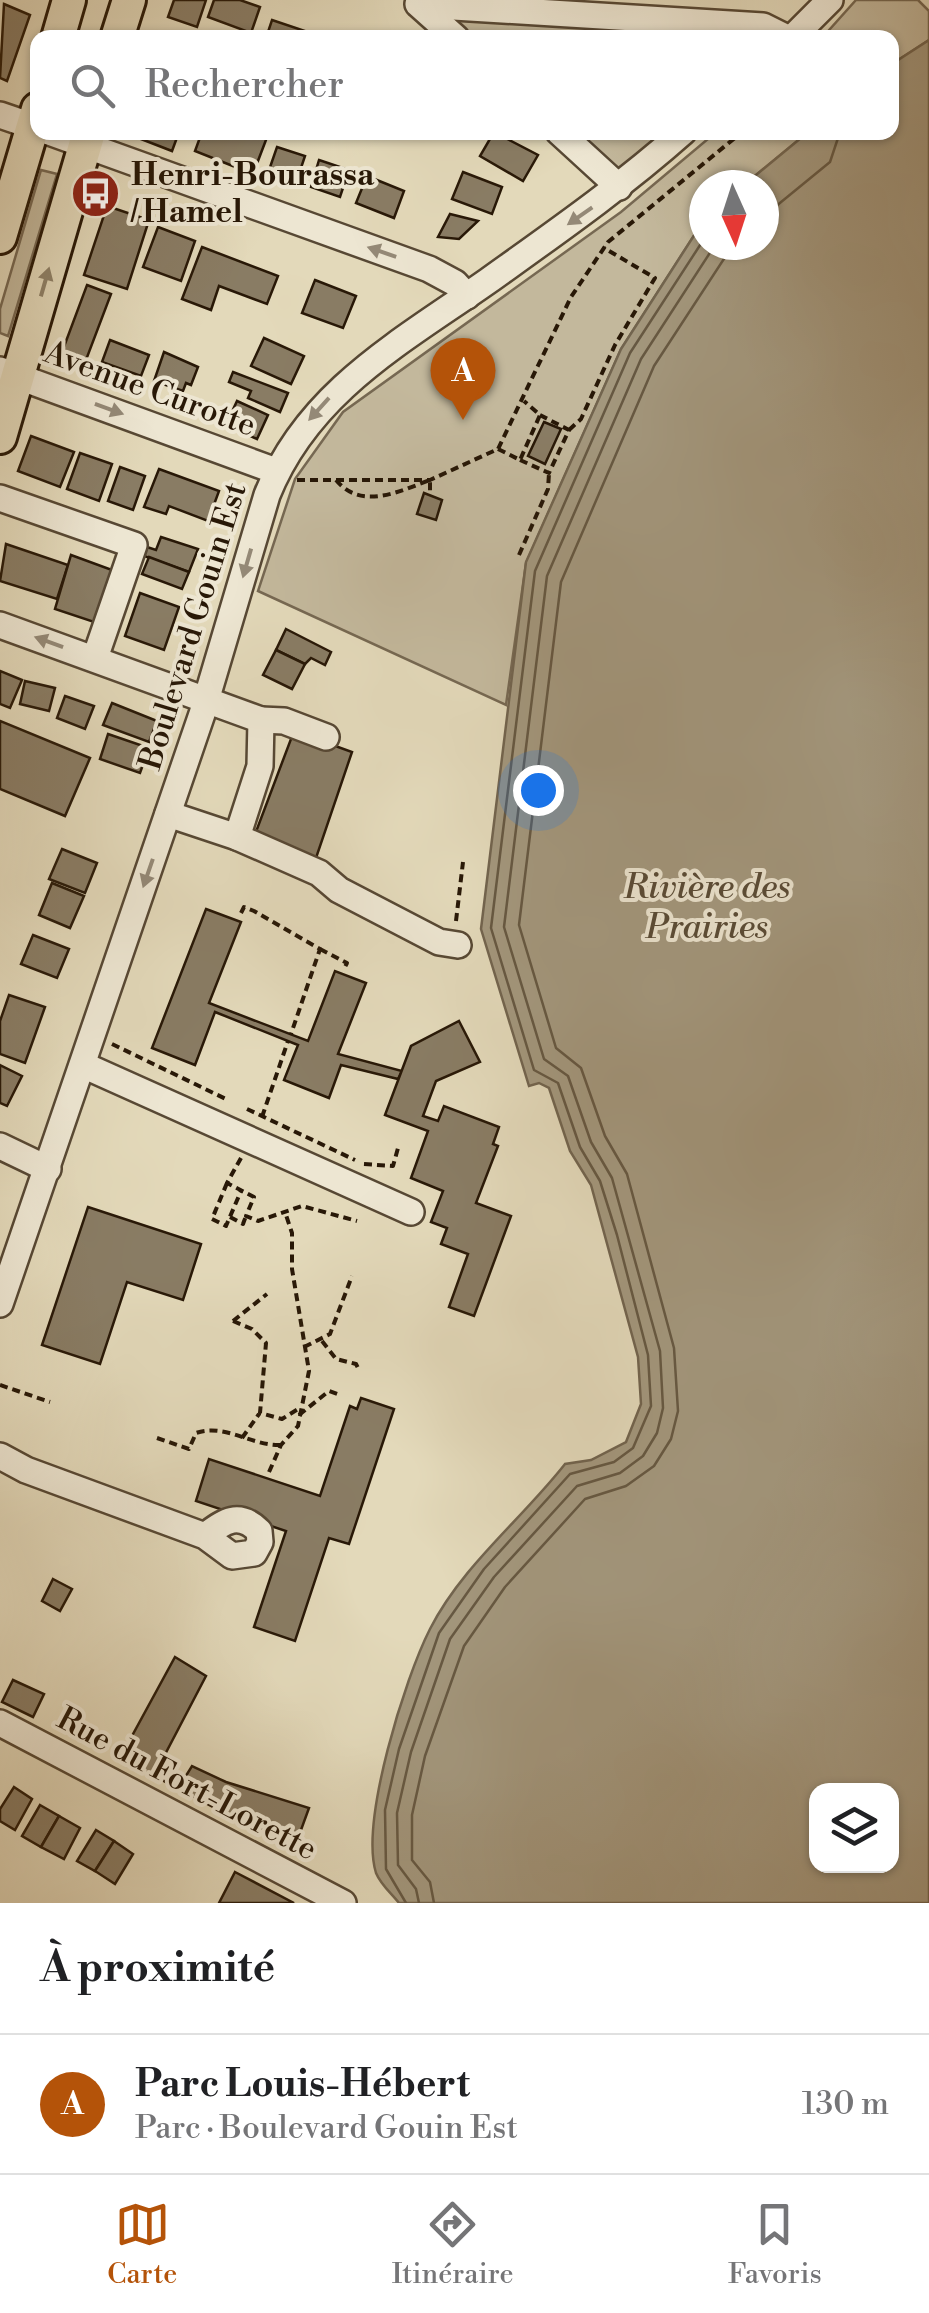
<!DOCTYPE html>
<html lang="fr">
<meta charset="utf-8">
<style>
:root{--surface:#fff;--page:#f2f2f2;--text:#202124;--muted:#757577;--line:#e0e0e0;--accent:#b45309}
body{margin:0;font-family:"Libre Bodoni",serif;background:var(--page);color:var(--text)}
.controls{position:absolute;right:30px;bottom:30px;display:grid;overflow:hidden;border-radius:20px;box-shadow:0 2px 8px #0004}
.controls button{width:90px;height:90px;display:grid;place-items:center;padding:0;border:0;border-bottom:2px solid var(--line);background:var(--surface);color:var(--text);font:50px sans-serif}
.compass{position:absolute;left:689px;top:170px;width:90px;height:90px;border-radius:50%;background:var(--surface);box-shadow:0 2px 8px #0004;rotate:177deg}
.you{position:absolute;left:538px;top:790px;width:35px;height:35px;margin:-25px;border:8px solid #fff;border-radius:50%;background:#1a73e8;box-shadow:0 0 0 15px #1a73e833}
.badge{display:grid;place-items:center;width:65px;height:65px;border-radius:50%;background:var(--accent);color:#fff;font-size:32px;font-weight:700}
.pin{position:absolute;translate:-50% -82px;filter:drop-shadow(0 2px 5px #0008)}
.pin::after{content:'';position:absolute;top:52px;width:35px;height:30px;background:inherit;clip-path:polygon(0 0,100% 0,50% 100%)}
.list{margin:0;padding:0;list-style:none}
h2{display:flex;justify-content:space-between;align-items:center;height:130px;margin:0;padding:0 40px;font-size:42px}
h2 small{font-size:32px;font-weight:400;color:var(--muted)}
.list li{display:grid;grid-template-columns:65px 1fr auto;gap:30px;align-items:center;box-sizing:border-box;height:140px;padding:0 40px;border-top:2px solid var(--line)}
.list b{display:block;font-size:38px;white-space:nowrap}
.list p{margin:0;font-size:32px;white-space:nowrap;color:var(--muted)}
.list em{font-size:32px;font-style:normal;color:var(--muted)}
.icon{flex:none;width:55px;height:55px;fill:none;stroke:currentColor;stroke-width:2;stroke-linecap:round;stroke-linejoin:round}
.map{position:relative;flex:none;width:929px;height:1903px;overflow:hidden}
.search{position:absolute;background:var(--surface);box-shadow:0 2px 8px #0004;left:30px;right:30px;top:30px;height:110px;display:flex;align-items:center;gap:25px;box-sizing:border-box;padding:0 35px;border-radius:20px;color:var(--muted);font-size:38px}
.sheet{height:270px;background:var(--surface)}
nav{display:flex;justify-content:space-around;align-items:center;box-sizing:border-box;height:140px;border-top:2px solid var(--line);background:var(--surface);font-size:28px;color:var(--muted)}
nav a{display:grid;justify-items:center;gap:5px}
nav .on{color:var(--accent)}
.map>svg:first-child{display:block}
.green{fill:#c3b89c;stroke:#766852;stroke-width:2.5}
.water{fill:#a3977d;stroke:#72644e;stroke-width:2.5;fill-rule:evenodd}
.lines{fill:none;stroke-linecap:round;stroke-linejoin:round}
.shore{stroke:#665842;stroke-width:2.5}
.building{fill:#897c64;stroke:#281807;stroke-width:2.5}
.minor-casing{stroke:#574834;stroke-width:30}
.major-casing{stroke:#281807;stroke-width:38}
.path{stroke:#281807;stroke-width:4;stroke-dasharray:8 5;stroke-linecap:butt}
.minor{stroke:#ede6d2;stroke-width:25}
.major{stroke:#e3d9ba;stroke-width:32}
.oneway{fill:#948977}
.oneway2{fill:#8f8269}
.labels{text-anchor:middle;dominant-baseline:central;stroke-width:8;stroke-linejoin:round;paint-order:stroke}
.poi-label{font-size:32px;font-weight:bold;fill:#281807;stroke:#ede6d2;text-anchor:start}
.street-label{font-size:32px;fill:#281807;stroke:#ede6d2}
.water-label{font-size:35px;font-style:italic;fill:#594b36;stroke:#ede6d2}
</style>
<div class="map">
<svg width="929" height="1903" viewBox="0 0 929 1903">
<rect width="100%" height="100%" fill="#e3d9ba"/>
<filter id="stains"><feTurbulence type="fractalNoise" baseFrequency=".002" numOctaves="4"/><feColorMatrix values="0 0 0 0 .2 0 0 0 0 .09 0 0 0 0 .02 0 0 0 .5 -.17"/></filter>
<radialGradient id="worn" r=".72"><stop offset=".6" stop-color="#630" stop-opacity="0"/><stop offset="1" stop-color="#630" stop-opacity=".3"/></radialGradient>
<g class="green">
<polygon points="856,0 918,0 929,11 929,40 892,64 892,38 822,38"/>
<polygon points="456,18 460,16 719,37 467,38"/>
<polygon points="575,133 664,133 617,170"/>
<polygon points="715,133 807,133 744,185 704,185 704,220 621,349 526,563 506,705 258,591 295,479 343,412 621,212"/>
<polygon points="41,170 57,174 8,336 0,333 0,309"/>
</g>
<path class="water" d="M929,40V1903H399C391,1893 381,1885 376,1873C360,1821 405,1678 430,1629C462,1566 522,1519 565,1464L591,1460L626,1442L641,1404L638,1357L591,1185L570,1151L549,1088L539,1083L529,1086L481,929L526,562L621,349L704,220V245H764V185H744L807,133L892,132V64ZM816,1790H892V1866H816Z"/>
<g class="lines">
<g class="shore">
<polyline points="764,216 830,162 840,132"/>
<polyline points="406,1903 386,1869 385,1810 399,1749 439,1633 484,1569 570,1474 614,1462 633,1448 651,1406 648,1355 617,1235 600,1181 580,1147 558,1083 534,1070 491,928 535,571 630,353 704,239"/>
<polyline points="419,1903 416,1889 398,1865 397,1813 411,1752 450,1639 494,1577 577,1486 620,1473 643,1456 657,1433 663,1408 660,1351 612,1178 591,1142 568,1076 544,1059 504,927 547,576 641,359 715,245"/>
<polyline points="434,1903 430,1882 412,1860 412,1815 425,1756 464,1646 505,1587 585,1499 626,1486 654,1466 671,1439 678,1411 674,1348 627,1174 605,1136 581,1068 556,1048 519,925 561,582 654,366 733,245"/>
</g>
</g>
<g class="building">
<polygon points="174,0 206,0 197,27 168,17"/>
<polygon points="214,0 240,0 260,7 251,33 208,17"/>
<polygon points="4,4 30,15 7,81 0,78"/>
<polygon points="272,20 305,31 303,38 266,38"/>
<polygon points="123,132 179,132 172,151"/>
<polygon points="202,132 269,132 253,174 195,151"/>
<polygon points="494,132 538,155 523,181 480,156"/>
<polygon points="277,147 305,156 296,183 268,173"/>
<polygon points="319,160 349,170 340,197 311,187"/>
<polygon points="463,172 502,187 492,214 452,199"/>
<polygon points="367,176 404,191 394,218 356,203"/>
<polygon points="107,206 149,220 127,289 84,275"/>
<polygon points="450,214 478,221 459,239 438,237"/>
<polygon points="158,227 195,241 181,281 143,267"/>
<polygon points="202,247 278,276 267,304 219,286 211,310 182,299"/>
<polygon points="315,280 356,296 343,328 302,313"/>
<polygon points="87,285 111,294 86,360 62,352"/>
<polygon points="264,338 304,356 291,384 251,366"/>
<polygon points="110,340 149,355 141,376 102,362"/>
<polygon points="164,352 198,367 191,385 186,383 183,391 154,381"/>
<polygon points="233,372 288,393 280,412 248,398 251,391 229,382"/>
<polygon points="237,401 268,415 257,439 226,425"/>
<polygon points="544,422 561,429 545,464 528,456"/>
<polygon points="31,436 74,452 60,487 18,471"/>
<polygon points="80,453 112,464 99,501 67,489"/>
<polygon points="120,467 145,476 133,510 108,501"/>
<polygon points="159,469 219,491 208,521 169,506 166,514 144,507"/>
<polygon points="424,493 442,500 436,520 417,514"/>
<polygon points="161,537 198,549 189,572 141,555 147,547 156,550"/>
<polygon points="6,544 68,565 57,599 0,581"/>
<polygon points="71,555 112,570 94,622 55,609"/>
<polygon points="149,557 189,572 182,589 142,574"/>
<polygon points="140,593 179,607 164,650 125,636"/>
<polygon points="286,629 331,652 325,665 311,658 305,664 276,650"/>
<polygon points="276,650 305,664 292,689 263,675"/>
<polygon points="0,671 22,680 10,708 0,704"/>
<polygon points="25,681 55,688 49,711 20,704"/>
<polygon points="65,696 94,706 85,729 57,718"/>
<polygon points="112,703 157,721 149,742 103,725"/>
<polygon points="0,721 90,758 65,816 0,789"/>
<polygon points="294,731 352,752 316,858 254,837"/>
<polygon points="108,734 149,748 140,773 100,759"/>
<polygon points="62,849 97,863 85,893 49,879"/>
<polygon points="52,883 84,896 70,928 39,915"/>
<polygon points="206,909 241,922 209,1003 308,1041 335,971 366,983 338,1054 402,1071 398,1079 341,1065 329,1098 284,1080 298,1045 215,1012 195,1065 152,1048"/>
<polygon points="33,935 69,949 57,978 21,964"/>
<polygon points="9,995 45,1007 25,1063 0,1054 0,1021"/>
<polygon points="459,1021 480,1062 436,1081 423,1116 438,1121 444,1106 499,1127 493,1144 498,1146 476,1203 511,1216 474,1316 449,1307 468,1254 441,1244 447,1228 431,1222 443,1191 411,1178 428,1131 385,1115 411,1046"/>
<polygon points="0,1065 22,1076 7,1106 0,1103"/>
<polygon points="88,1207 201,1244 183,1300 127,1282 100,1364 42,1345"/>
<polygon points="361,1398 394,1409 349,1544 329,1538 295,1641 254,1627 286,1531 196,1501 209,1459 320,1496 350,1406 357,1409"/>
<polygon points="53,1579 72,1589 60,1611 42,1601"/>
<polygon points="175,1657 206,1676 159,1766 184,1779 192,1766 226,1782 309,1808 297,1841 236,1819 120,1758"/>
<polygon points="13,1680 44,1694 33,1717 2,1702"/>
<polygon points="14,1787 32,1799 15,1830 0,1821 0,1809"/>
<polygon points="40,1805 59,1816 41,1847 22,1836"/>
<polygon points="59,1816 80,1828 64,1859 41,1847"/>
<polygon points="96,1830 114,1841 95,1871 77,1861"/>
<polygon points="114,1841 133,1854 115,1884 95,1871"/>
<polygon points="235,1872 294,1903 219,1903"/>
</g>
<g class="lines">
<defs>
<g id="minor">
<polyline points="418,4 456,38"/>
<polyline points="421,5 763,26 787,38"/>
<polyline points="792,38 830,0"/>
<polyline points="0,115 38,128"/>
<polyline points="49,132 429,269 455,283 467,296"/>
<polyline points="559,132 619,187"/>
<polyline points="0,370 276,471"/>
<polyline points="0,498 134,545 95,658"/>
<polyline points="0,625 261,720 260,766 237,837 168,814"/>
<polyline points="261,720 284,721 326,737"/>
<polyline points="237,837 319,873 339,890 439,942 458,945"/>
<polyline points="83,1065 411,1212"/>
<polyline points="0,1146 48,1169"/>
<path d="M0,1304L202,714L267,495C308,392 401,342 488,281C555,233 621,187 683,132"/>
<path d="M0,1456L26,1470L205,1536L232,1556L254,1553L260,1542L259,1531C239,1511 224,1521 205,1536"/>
<polyline points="0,1723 343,1903"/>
</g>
<g id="major">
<polyline points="58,38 69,0"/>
<polyline points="117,38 129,0"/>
<polyline points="0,237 38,109"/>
<polyline points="0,437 89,132"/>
</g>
</defs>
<use href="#minor" class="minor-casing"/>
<use href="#major" class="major-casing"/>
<g class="path">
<polyline points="569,430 581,419 615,345 655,278 604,248"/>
<polyline points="498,449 520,460 540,415 524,401"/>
<polyline points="520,460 549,473 569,430 540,415"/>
<polyline points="297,480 430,480 498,449 571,297 608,242 742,132"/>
<path d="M336,480C361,511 400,491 430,480V496"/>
<polyline points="519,555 548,489 549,473"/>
<polyline points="241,913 244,907 254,911 320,949 291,1034"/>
<polyline points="456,921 463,862"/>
<polyline points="320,949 347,963 345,967"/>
<polyline points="112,1044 228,1100"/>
<polyline points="247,1109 355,1160"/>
<polyline points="262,1117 288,1041"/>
<polyline points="241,1158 227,1183 254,1197 246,1216 258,1221 302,1206 357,1221"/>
<polyline points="364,1164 393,1166 398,1148"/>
<polyline points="227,1183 212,1219 226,1226 241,1191"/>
<polyline points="230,1217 243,1224 246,1216"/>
<polyline points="233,1321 252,1329 266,1343 260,1413 282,1419 298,1409"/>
<polyline points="233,1321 267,1294"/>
<polyline points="322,1341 336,1359 356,1364 359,1370"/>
<polyline points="304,1347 330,1334 352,1276"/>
<polyline points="0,1385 50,1402"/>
<polyline points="299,1415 329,1391 340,1395"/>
<path d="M157,1438L189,1449L196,1433C225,1423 251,1446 281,1445"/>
<polyline points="242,1438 259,1414"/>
<polyline points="269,1472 281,1445 298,1426 309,1371 292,1269 292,1233 285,1212"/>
</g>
<use href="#minor" class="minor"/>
<use href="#major" class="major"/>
</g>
<defs><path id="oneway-solid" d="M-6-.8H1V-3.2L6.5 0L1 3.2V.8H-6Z" transform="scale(2.5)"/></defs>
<g class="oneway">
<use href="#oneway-solid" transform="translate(580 216) rotate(145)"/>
<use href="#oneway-solid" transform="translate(382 252) rotate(-161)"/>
<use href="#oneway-solid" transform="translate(109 409) rotate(20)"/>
<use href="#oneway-solid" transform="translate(319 409) rotate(132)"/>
<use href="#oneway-solid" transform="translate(247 563) rotate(106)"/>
<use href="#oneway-solid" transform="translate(49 642) rotate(-160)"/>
<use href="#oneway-solid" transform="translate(148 873) rotate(109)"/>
</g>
<use class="oneway2" href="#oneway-solid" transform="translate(45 282) rotate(-74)"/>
<defs>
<symbol id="bus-disc" viewBox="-11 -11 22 22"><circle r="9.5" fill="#8f2418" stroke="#ede6d2"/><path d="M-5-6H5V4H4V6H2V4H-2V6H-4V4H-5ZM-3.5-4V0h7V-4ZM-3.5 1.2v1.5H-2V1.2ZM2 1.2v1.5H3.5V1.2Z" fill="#fff"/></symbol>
</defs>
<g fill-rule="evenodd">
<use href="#bus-disc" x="68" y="166" width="55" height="55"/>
</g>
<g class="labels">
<g class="poi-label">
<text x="131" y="175">Henri-Bourassa<tspan x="131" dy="37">/ Hamel</tspan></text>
</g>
<g class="street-label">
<text transform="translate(150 389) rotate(20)">Avenue Curotte</text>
<text transform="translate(193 626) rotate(-73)">Boulevard Gouin Est</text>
<text transform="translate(187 1784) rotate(28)">Rue du Fort-Lorette</text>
</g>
<g class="water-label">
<text x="707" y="887">Rivière des<tspan x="707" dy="40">Prairies</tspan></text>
</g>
</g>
<rect width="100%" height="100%" filter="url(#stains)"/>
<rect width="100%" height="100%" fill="url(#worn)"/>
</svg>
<div class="controls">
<button><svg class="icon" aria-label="layers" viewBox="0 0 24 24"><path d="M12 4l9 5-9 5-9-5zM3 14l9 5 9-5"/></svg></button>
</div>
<svg class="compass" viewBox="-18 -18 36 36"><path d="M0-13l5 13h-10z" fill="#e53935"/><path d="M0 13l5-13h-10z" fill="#757577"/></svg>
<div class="you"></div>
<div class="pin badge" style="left:463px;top:420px">A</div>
<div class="search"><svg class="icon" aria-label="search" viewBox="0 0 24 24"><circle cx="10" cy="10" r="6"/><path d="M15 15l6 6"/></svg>Rechercher</div>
</div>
<section class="sheet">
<h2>À proximité<small></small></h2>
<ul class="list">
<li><span class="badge">A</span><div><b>Parc Louis-Hébert</b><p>Parc · Boulevard Gouin Est</p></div><em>130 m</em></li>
</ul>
</section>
<nav>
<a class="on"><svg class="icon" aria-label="map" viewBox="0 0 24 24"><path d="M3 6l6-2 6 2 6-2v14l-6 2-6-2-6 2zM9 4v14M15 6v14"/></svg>Carte</a>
<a><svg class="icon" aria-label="directions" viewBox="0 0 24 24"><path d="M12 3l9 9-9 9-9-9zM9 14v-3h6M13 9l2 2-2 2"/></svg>Itinéraire</a>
<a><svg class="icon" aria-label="saved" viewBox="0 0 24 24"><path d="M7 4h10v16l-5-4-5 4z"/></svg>Favoris</a>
</nav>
